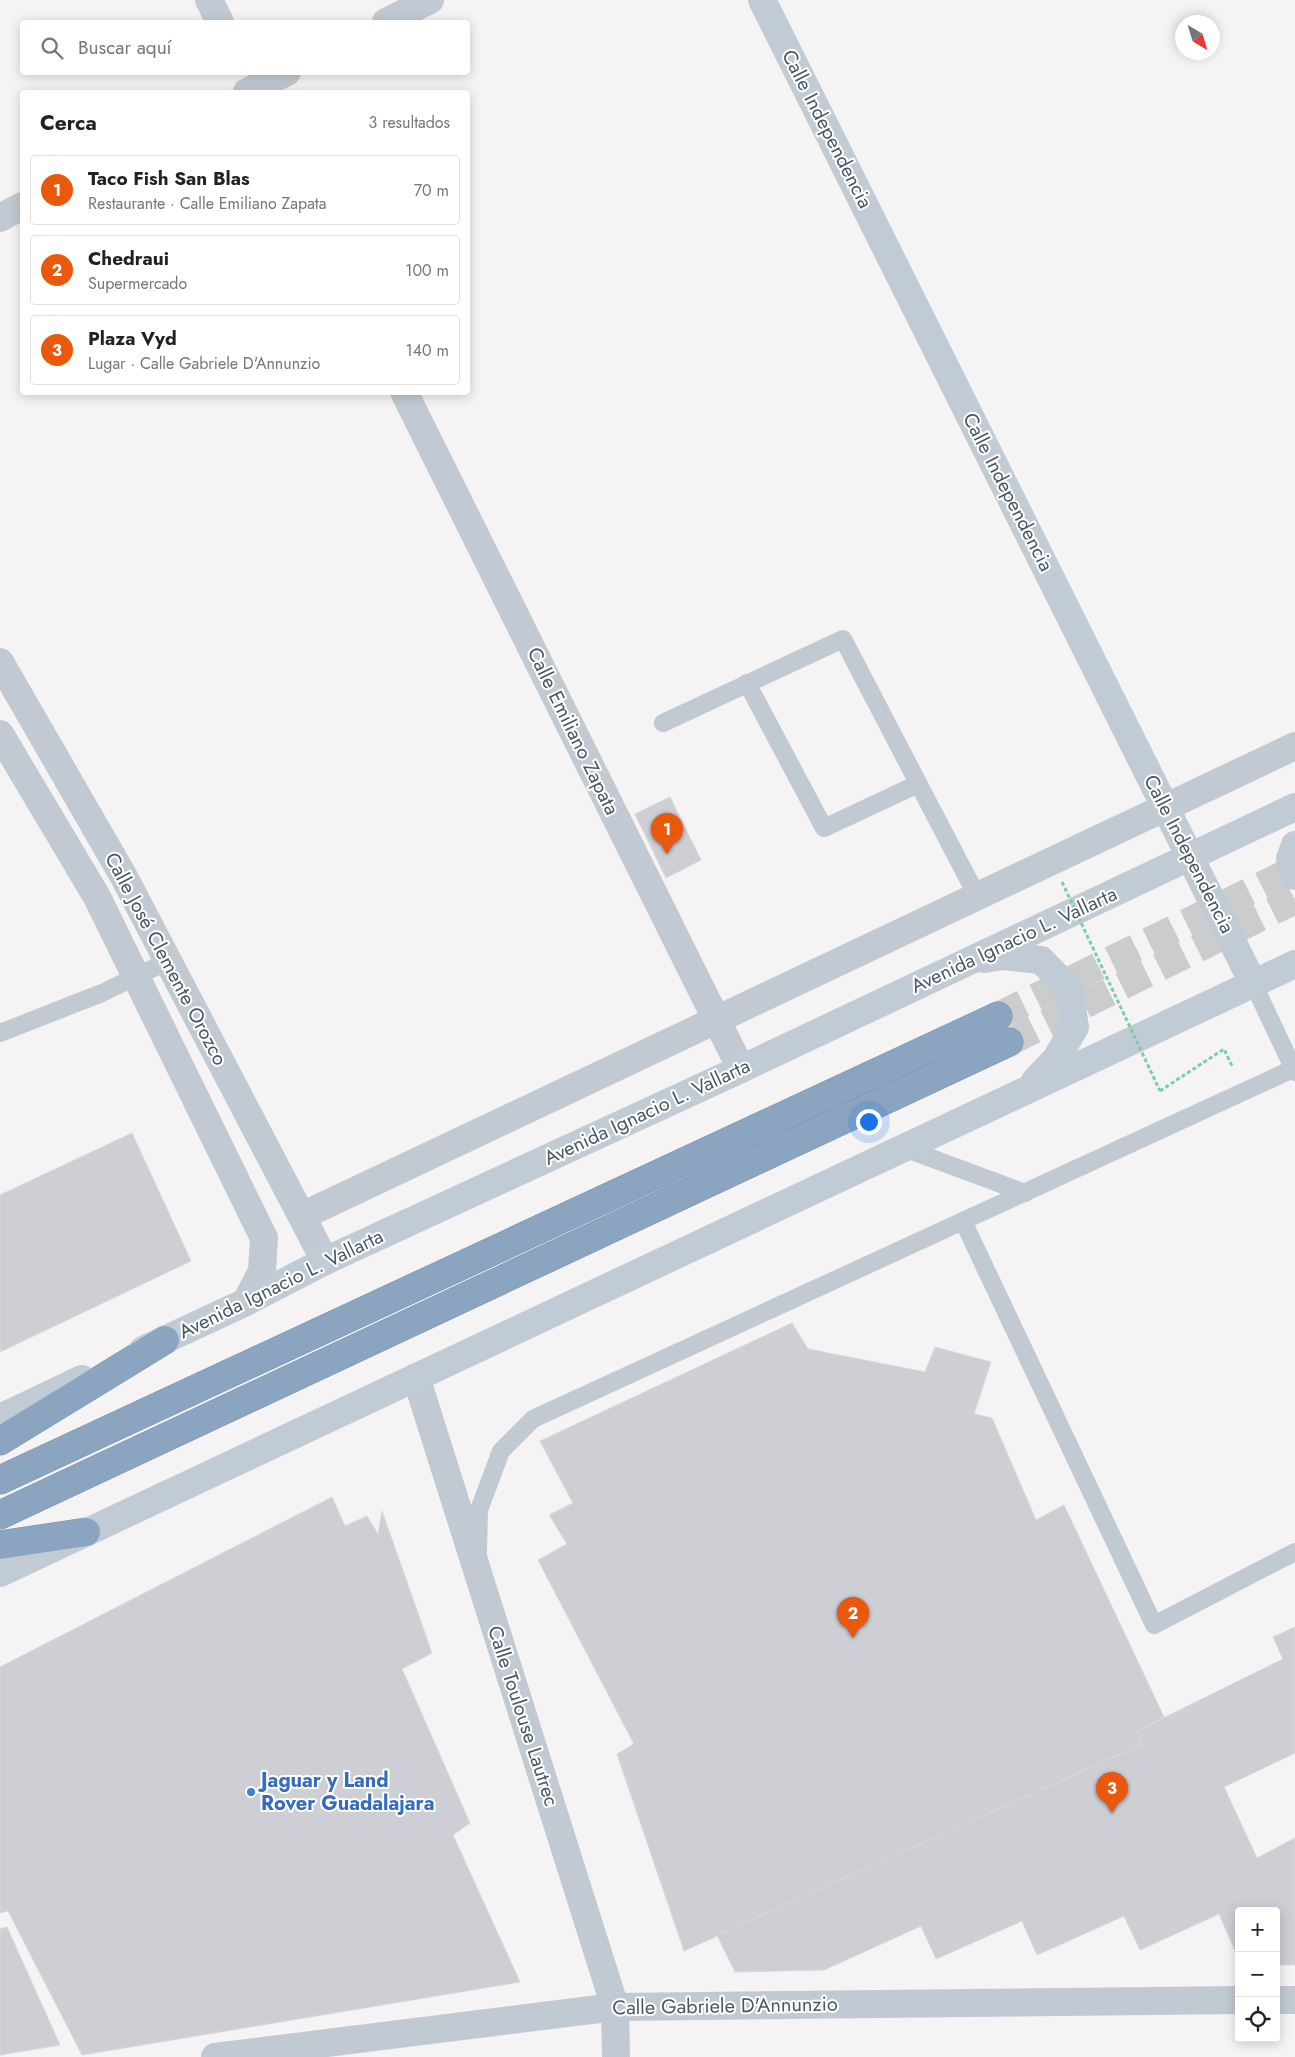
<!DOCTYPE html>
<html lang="es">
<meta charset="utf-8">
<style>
:root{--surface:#fff;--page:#f2f2f2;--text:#222;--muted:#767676;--line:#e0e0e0;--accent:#ea580c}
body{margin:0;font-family:Jost,sans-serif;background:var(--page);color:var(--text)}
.controls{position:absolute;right:15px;bottom:15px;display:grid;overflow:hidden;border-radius:5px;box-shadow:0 2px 12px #0003}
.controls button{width:45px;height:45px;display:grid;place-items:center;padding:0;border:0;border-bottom:1px solid var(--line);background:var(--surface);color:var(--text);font:25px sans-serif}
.compass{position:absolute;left:1175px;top:15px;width:45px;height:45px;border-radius:50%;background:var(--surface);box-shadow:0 2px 12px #0003;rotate:142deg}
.you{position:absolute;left:868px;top:1121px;width:18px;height:18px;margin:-12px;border:4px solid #fff;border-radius:50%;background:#1a73e8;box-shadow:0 0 0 8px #1a73e833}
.badge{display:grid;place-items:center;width:32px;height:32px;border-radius:50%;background:var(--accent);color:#fff;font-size:16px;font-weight:700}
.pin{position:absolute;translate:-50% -41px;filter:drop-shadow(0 1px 2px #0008)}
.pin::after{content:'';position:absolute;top:26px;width:18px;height:15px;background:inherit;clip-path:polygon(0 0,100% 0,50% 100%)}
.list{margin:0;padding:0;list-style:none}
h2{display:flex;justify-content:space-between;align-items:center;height:65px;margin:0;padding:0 20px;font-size:21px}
h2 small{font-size:16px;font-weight:400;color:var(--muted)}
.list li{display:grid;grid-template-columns:32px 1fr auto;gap:15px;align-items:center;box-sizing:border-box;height:70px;margin:0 10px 10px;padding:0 10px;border:1px solid var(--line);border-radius:5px}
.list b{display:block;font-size:19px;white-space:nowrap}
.list p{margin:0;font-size:16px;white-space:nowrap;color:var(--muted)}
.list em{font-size:16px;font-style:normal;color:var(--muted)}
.icon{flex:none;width:28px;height:28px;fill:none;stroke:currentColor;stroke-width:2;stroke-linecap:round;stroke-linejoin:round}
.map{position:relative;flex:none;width:1295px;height:2057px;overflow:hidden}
.search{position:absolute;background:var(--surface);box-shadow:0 2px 12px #0003;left:20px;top:20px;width:450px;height:55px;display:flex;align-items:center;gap:12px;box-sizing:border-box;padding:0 18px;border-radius:5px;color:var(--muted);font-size:19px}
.panel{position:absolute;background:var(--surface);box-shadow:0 2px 12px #0003;left:20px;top:90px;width:450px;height:305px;border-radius:5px}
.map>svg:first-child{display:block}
.building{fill:#cdcfd5;stroke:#d7d9de}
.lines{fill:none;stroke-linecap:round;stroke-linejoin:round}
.highway-tunnel{stroke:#caccce;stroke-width:28;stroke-dasharray:28 14;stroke-linecap:butt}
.highway-casing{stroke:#7690ad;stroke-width:29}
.path{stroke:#7ad0a6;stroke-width:3;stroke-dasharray:4 2.5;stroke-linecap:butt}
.lane{stroke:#c1cad2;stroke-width:18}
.street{stroke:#c1cad2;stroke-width:28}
.secondary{stroke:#c1cbd6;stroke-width:28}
.highway{stroke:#8ba5c1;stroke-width:28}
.path-bridge{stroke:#7ad0a6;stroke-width:3;stroke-dasharray:4 2.5;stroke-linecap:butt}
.shop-dot{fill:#3f7fe0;stroke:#fff;stroke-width:2}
.labels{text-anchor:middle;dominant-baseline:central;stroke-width:4;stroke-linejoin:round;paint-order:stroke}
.street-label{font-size:20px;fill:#4a5661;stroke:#fff}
.shop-label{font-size:20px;font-weight:bold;fill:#366cbe;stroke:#fff;text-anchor:start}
</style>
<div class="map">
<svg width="1295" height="2057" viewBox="0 0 1295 2057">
<rect width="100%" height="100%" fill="#f5f3f3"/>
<g class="building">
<polygon points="670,797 701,860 666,878 635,814"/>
<polygon points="132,1133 191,1261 0,1352 0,1195"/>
<polygon points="792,1323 808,1349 925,1372 935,1347 991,1362 974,1414 992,1418 1036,1520 1064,1505 1164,1717 1137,1731 1143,1744 684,1951 617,1754 634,1744 538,1560 567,1544 549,1515 573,1503 540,1441"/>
<polygon points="332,1497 345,1526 367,1516 378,1534 382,1511 432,1653 402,1669 470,1823 453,1835 520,1982 82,2055 8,1911 0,1913 0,1667"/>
<polygon points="1295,1627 1295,1753 1224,1787 1257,1858 1295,1838 1295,1965 1276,1965 1276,1911 1239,1911 1239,1960 1219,1914 1140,1950 1124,1916 1037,1955 1022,1921 936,1959 921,1926 824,1970 735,1972 717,1935 1143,1744 1137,1731 1283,1659 1273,1637"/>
<polygon points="7,1927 60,2045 0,2055 0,1929"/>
</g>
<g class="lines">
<g class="highway-tunnel">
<polyline points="998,1016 1295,869"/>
<polyline points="1009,1042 1295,900"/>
</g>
<defs>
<g id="highway">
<polyline points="0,1441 165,1340"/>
<polyline points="0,1480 998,1016"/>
<polyline points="0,1515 1009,1042"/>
<polyline points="0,1545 86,1532"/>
</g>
</defs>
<use href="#highway" class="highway-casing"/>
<polyline class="path" points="1160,1091 1224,1049 1233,1068"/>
<g class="lane">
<polyline points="747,683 824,828 918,784"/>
<polyline points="663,723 843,639 977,896"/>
<polyline points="1253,983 1295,1072"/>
<polyline points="0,1033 102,993 168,961"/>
<polyline points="904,1148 1025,1193"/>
<polyline points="963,1221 1154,1625 1295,1552"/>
<polyline points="478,1552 479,1510 501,1451 533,1419 1295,1068"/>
</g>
<g class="street">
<polyline points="209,0 220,22"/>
<polyline points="386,22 430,0"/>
<polyline points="247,92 287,72"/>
<polyline points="0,218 22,206"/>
<polyline points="404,392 741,1069"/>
<polyline points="0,662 124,877 325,1261"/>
<polyline points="0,734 97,897 264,1238 262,1271 246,1302"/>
<polyline points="302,1216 1295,746"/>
<polyline points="416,1377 615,2007 616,2057"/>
<polyline points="1276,2000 1295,2000"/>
<polyline points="215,2057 615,2007 1239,2000"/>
</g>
<g class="secondary">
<polyline points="762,0 1253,983"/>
<polyline points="1295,845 1290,859 1295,876"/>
<polyline points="984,959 1003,956 1041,960 1069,989 1075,1027 1056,1059 1035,1081"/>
<polyline points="143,1350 246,1302 325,1261 741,1069 1295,807"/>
<polyline points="0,1418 82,1379"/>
<polyline points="0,1573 1295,964"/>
</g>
<use href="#highway" class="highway"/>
<polyline class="path-bridge" points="1062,882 1160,1091"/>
</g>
<circle class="shop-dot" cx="251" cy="1792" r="5"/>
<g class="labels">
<g class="street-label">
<text transform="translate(827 129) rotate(63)">Calle Independencia</text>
<text transform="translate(1008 492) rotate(63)">Calle Independencia</text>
<text transform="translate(573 731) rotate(64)">Calle Emiliano Zapata</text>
<text transform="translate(1189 854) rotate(63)">Calle Independencia</text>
<text transform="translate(1014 940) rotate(-25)">Avenida Ignacio L. Vallarta</text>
<text transform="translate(166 959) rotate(62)">Calle José Clemente Orozco</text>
<text transform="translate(647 1112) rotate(-25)">Avenida Ignacio L. Vallarta</text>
<text transform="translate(281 1284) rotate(-26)">Avenida Ignacio L. Vallarta</text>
<text transform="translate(523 1716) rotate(72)">Calle Toulouse Lautrec</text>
<text transform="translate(725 2006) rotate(-1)">Calle Gabriele D'Annunzio</text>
</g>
<g class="shop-label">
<text x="261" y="1780">Jaguar y Land<tspan x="261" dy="23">Rover Guadalajara</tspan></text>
</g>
</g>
</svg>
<div class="controls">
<button>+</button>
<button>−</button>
<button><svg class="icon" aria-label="locate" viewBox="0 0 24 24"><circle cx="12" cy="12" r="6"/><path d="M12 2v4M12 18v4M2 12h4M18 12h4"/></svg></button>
</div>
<svg class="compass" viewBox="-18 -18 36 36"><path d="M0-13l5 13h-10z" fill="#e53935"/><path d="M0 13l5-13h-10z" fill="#767676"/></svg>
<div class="you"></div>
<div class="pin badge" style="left:667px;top:854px">1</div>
<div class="pin badge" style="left:853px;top:1638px">2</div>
<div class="pin badge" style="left:1112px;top:1813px">3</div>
<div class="search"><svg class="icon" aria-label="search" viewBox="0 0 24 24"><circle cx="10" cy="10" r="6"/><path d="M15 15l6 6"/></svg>Buscar aquí</div>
<section class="panel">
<h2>Cerca<small>3 resultados</small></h2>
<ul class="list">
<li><span class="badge">1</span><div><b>Taco Fish San Blas</b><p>Restaurante · Calle Emiliano Zapata</p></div><em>70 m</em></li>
<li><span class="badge">2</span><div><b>Chedraui</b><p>Supermercado</p></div><em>100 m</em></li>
<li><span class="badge">3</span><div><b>Plaza Vyd</b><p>Lugar · Calle Gabriele D'Annunzio</p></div><em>140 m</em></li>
</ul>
</section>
</div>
